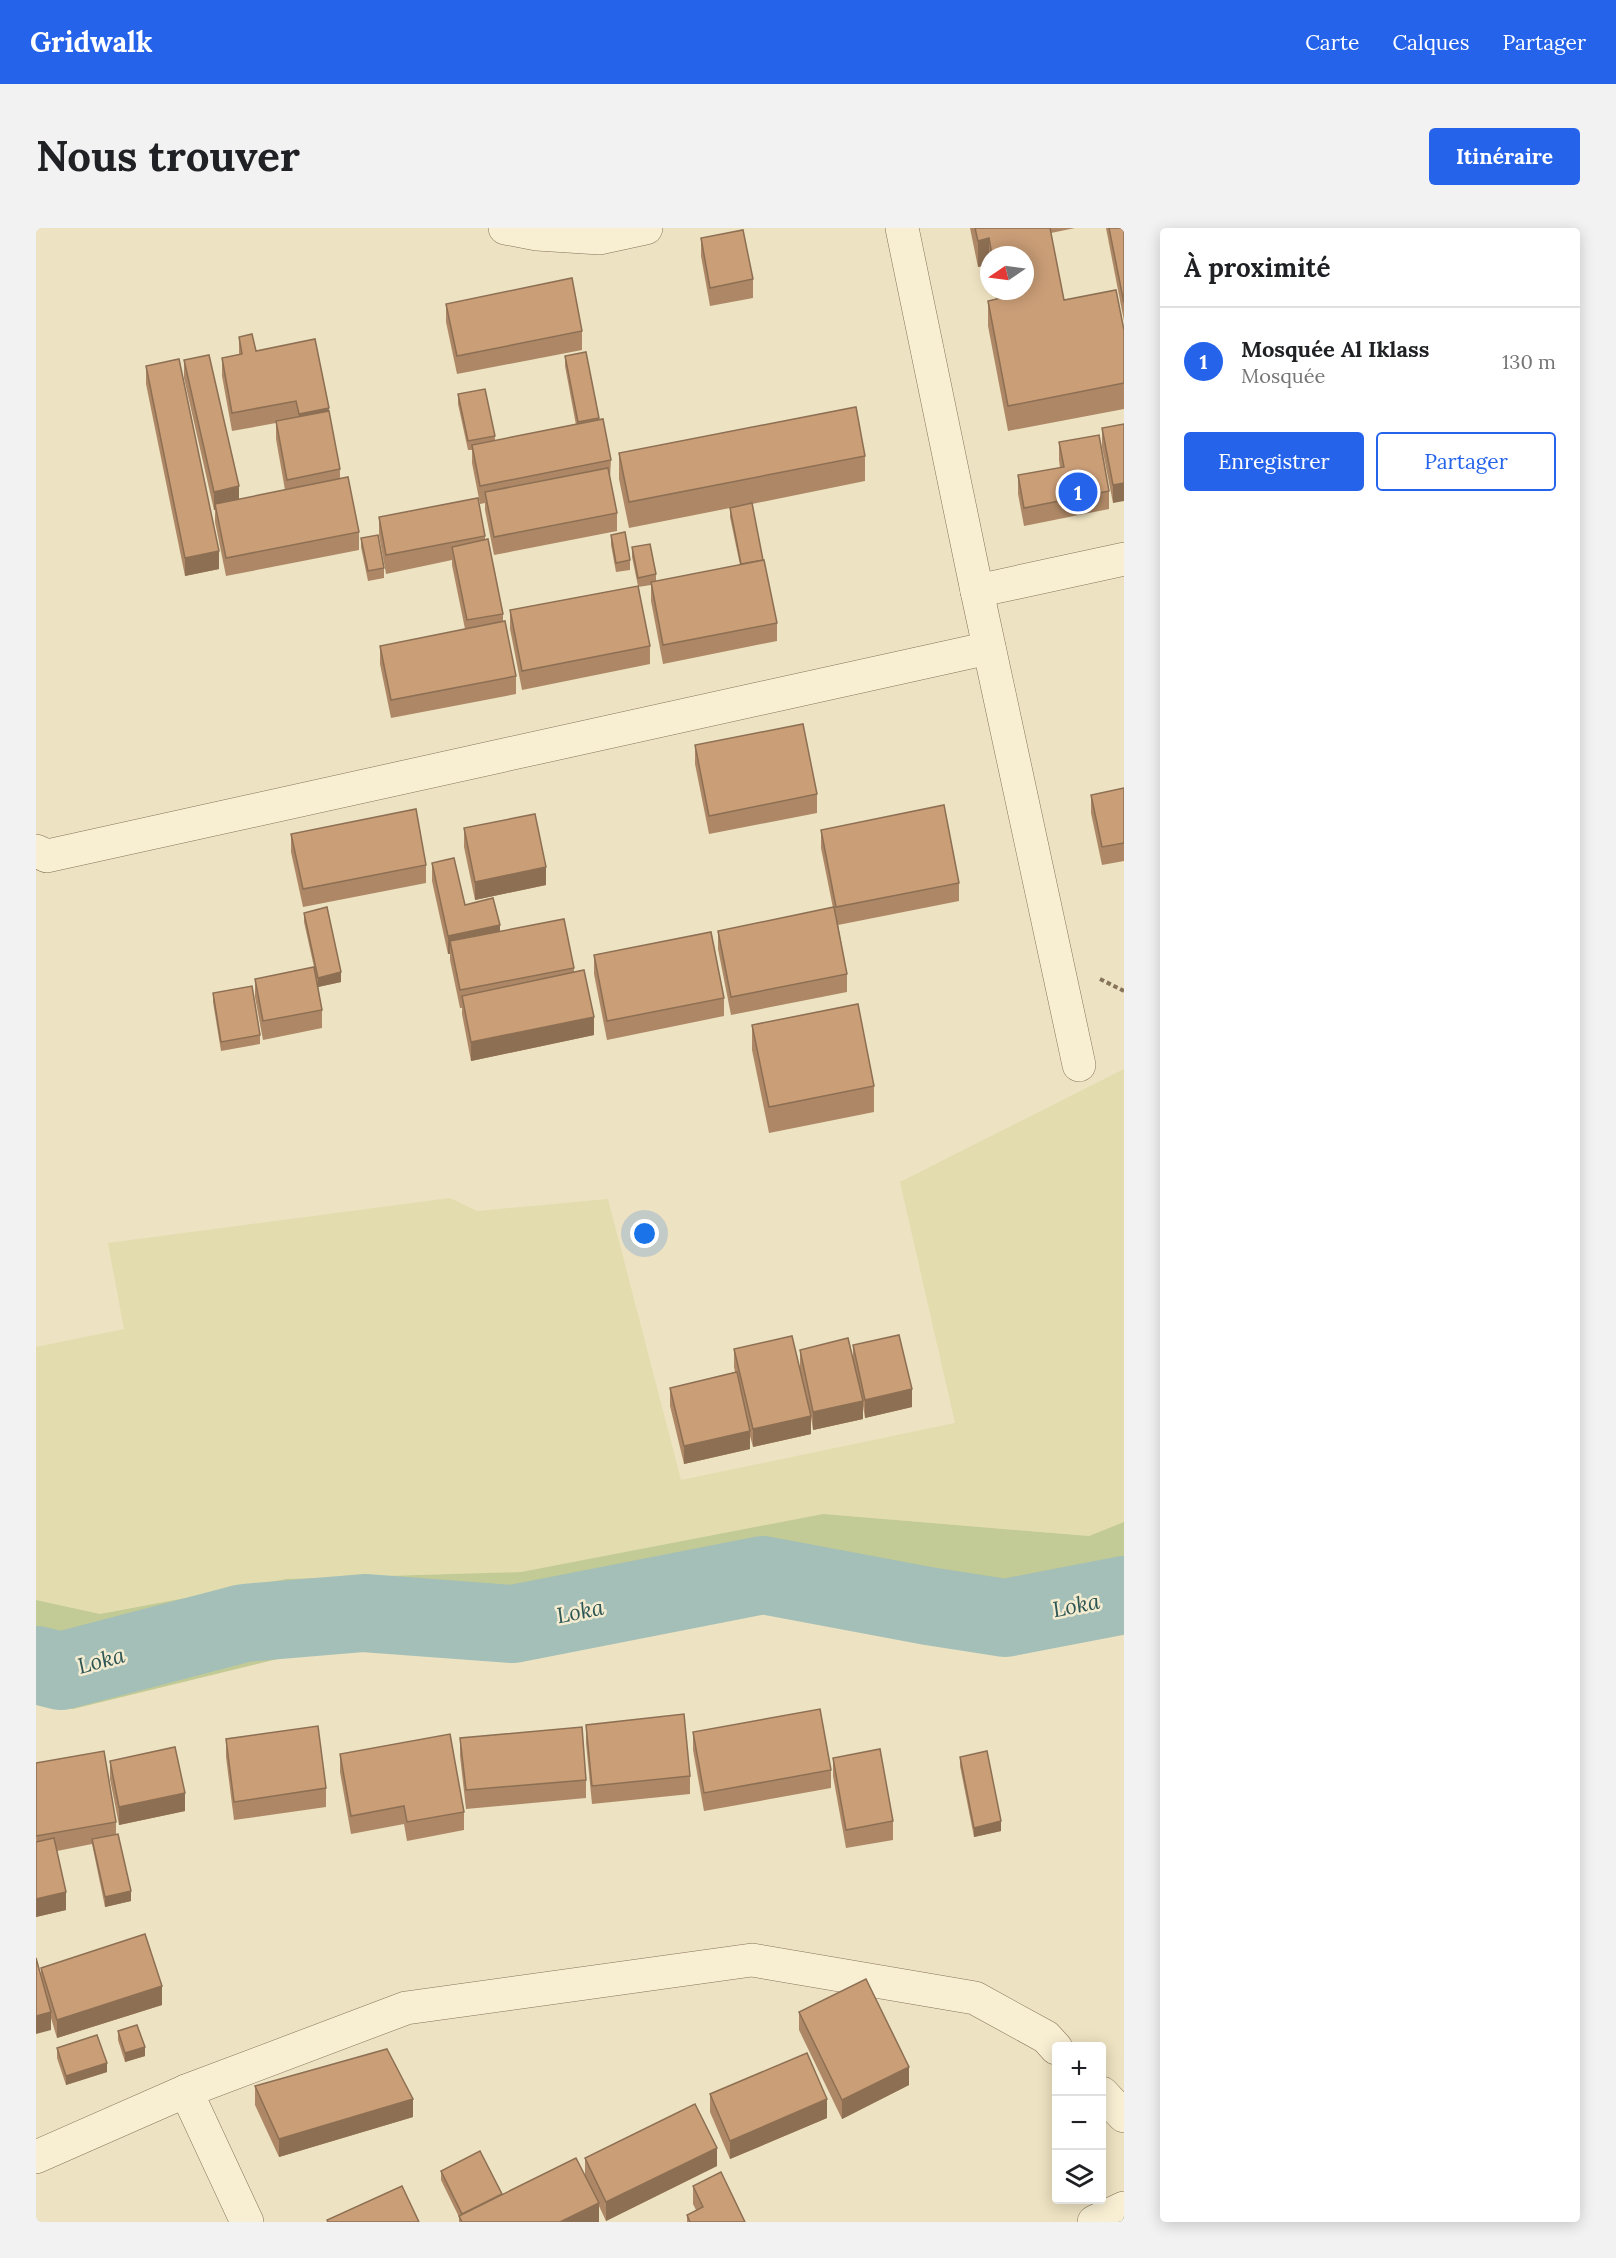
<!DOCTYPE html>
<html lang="fr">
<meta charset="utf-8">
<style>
:root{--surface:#fff;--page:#f2f2f2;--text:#202124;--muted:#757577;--line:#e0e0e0;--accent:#2563eb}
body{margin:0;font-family:Lora,serif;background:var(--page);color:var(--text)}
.controls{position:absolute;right:18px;bottom:18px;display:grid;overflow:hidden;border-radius:6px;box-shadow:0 3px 15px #0003}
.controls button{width:54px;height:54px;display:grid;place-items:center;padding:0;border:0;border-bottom:2px solid var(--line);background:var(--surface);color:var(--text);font:30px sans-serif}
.compass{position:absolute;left:944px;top:18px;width:54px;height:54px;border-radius:50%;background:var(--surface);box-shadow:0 3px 15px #0003;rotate:257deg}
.you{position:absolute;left:609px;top:1006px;width:21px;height:21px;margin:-15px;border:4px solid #fff;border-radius:50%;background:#1a73e8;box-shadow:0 0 0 9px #1a73e833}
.badge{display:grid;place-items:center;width:39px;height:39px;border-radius:50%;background:var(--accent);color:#fff;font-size:20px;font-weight:700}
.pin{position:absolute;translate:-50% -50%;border:3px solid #fff;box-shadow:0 2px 6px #0006}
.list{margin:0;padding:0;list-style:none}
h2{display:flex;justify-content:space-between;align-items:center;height:78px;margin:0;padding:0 24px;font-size:26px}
h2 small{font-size:20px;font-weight:400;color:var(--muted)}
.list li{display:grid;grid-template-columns:39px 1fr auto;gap:18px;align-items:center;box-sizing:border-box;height:108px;padding:0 24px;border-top:2px solid var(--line)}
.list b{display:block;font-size:22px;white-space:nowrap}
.list p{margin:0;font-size:20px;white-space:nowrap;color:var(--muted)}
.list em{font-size:20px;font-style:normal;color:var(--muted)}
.actions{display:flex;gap:12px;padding:18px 24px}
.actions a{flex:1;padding:14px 0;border:2px solid var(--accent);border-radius:6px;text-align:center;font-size:21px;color:var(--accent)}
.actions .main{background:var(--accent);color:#fff}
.icon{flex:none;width:33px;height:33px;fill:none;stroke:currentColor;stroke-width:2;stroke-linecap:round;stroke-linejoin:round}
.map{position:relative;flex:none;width:1088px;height:1994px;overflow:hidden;border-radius:6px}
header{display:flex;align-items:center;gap:36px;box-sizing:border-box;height:84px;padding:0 30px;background:var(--accent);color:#fff}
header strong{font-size:28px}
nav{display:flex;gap:33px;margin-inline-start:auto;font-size:21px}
.intro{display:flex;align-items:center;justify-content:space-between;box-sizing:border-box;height:144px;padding:0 36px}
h1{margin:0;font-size:42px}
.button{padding:15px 27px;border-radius:6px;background:var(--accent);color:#fff;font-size:21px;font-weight:700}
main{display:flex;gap:36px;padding:0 36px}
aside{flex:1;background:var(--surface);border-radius:6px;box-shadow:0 3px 15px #0003}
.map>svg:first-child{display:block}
.farmland{fill:#e2dcae}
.green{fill:#c2ca95}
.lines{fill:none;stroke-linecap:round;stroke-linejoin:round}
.river{stroke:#a3bfb8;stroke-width:78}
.minor-casing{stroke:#867359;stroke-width:34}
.path{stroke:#867359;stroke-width:4;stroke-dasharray:4.5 3;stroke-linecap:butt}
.minor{stroke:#f8efd3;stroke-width:33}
.wall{fill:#ae8866}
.shaded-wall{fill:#8d6f53}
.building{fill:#ca9e77;stroke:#8d6f53;stroke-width:1.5}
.labels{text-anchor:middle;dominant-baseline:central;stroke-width:5;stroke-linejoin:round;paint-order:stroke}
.water-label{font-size:22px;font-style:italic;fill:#2c5554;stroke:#f4ecd0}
</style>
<header>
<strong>Gridwalk</strong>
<nav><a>Carte</a><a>Calques</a><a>Partager</a></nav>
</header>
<div class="intro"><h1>Nous trouver</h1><a class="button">Itinéraire</a></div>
<main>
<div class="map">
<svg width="1088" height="1994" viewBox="0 0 1088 1994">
<rect width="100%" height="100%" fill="#ede2c1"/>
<polygon class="farmland" points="1088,841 1088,1294 1053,1308 787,1286 485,1344 250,1351 64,1386 0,1372 0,1119 88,1101 72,1015 414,970 441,983 572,971 645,1252 919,1195 864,954"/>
<polygon class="green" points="787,1286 1053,1308 1088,1294 1088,1386 972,1406 733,1384 489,1428 307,1415 37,1481 0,1475 0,1372 64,1386 250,1351 485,1344"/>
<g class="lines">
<polyline class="river" points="0,1437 25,1443 208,1395 328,1385 477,1396 727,1347 892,1378 969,1390 1088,1367"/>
<defs>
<g id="minor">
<polyline points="469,0 501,6 564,10 610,0"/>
<polyline points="866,0 941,363 1043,837"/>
<polyline points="941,363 1088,331"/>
<polyline points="0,623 11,628 953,420"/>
<polyline points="150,1863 211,1994"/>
<polyline points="1066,1865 1088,1888"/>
<polyline points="0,1929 150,1863 370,1780 716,1732 939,1770 1010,1809 1020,1820"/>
<polyline points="1058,1994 1088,1980"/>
</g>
</defs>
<use href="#minor" class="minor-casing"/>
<polyline class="path" points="1064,751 1088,763"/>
<use href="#minor" class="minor"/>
</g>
<g class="wall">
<polygon points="934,0 1039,0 1015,5 1028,72 1088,102 1088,181 972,203 952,98 952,73 960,71 958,63 989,63 989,27 953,27 953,36 942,39"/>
<polygon points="1070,0 1088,0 1088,93"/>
<polygon points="665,10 717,51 717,70 674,78 665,28"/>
<polygon points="410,76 546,103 546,122 421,146 410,94"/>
<polygon points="203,109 293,183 304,241 304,251 323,304 323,322 190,348 179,294 179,282 178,282 148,150 148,132 203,271 249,262 240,211 240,195 196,203 186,148 186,130 203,126"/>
<polygon points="529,128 563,190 575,232 574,250 581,285 581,303 458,327 449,282 449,275 444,276 436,235 436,222 432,222 422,176 422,166 459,208 459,213 540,197 529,138"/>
<polygon points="110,138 183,341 149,348 110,156"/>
<polygon points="1088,196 1077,275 1066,219 1066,200"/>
<polygon points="1023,214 1073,263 1073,281 988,298 982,266 982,247 1024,240 1023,232"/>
<polygon points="583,225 829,228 829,253 716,276 727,332 741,395 741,413 627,436 615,373 615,357 602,359 614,418 614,436 486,462 474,401 474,382 602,358 596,329 596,319 620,346 620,353 704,337 694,289 694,280 593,300 583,251"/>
<polygon points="343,289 449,308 449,312 467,386 467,394 480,448 480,466 355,490 344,436 344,418 429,401 416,337 416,332 350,346 343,307"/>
<polygon points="575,307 594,332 594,342 580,344 575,317"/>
<polygon points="325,310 348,340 348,350 332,353 325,319"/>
<polygon points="659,517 781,566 781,585 673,606 659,536"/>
<polygon points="1088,560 1088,633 1066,637 1055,585 1055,567"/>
<polygon points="428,600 510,657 439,672 428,619"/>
<polygon points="785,602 923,655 923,673 802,697 811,746 811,764 695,787 682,721 682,703 797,680 785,620"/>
<polygon points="255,606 390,637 390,655 267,679 255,624"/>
<polygon points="396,635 429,677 464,704 538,740 538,744 558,807 435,833 426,786 426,780 424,780 414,732 414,726 412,726 396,653"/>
<polygon points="268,685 305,754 282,759 286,782 286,800 227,812 219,769 219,751 278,739 268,694"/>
<polygon points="558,727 688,770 688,788 571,812 558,746"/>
<polygon points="177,765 224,807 224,816 185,823 177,774"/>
<polygon points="716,797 838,858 838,884 733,905 716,822"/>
<polygon points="817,1117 876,1179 829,1190 827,1178 827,1191 777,1202 775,1189 775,1206 717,1219 714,1208 714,1221 648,1236 634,1178 634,1160 699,1144 698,1139 698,1121 764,1140 764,1122 817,1130"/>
<polygon points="550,1497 654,1548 654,1566 556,1576 550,1515"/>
<polygon points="657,1504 795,1542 795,1560 668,1583 657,1522"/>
<polygon points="424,1510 550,1552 550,1570 430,1581 424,1528"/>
<polygon points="190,1511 290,1560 290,1579 198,1592 190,1529"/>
<polygon points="304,1526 428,1584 428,1602 371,1613 368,1596 315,1606 304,1544"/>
<polygon points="924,1529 965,1603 938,1609 924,1538"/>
<polygon points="797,1530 857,1593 857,1612 810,1620 797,1548"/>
<polygon points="74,1533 149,1583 83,1597 74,1551"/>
<polygon points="0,1535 80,1594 80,1606 95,1673 69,1679 56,1616 21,1623 30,1682 0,1689"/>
<polygon points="5,1740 126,1777 21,1810 15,1790 15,1802 5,1746"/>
<polygon points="763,1784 873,1857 806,1891 763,1802"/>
<polygon points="82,1803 109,1828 89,1834 82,1812"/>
<polygon points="21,1820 71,1844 30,1857 21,1830"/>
<polygon points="219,1858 377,1889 243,1929 219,1877"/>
<polygon points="674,1866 791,1890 694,1931 674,1884"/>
<polygon points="549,1930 681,1938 570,1993 563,1978 563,1994 423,1994 423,1989 405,1952 405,1943 466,1967 549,1947"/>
<polygon points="657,1958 709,1994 651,1994 651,1987 660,1982 657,1976"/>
</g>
<g class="shaded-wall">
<polygon points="953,10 953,36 942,39 942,13"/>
<polygon points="293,180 293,198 263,204 263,186"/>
<polygon points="1088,255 1088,273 1077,275 1077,257"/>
<polygon points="203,258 203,277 179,276 179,282 178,282 178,264"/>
<polygon points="183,323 183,341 149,348 149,330"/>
<polygon points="510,639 510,657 439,672 439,654"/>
<polygon points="464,697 464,715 414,713 414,726 412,726 412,708"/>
<polygon points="305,744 305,754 282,759 282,750"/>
<polygon points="558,789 558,807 435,833 435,814"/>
<polygon points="876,1161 876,1179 829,1190 829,1172"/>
<polygon points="827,1173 827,1191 777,1202 777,1184"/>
<polygon points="775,1188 775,1206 717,1219 717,1201"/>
<polygon points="714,1203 714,1221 648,1236 648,1218"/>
<polygon points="149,1565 149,1583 83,1597 83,1579"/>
<polygon points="965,1593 965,1603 938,1609 938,1600"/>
<polygon points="95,1663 95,1673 69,1679 69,1669"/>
<polygon points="30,1664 30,1682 0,1689 0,1671"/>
<polygon points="126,1758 126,1777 21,1810 21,1792"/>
<polygon points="15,1784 15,1802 0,1806 0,1788"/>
<polygon points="109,1819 109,1828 89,1834 89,1825"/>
<polygon points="71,1835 71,1844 30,1857 30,1848"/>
<polygon points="873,1839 873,1857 806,1891 806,1872"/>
<polygon points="377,1871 377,1889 243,1929 243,1911"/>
<polygon points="791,1871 791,1890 694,1931 694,1913"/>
<polygon points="681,1920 681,1938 570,1993 570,1974"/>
<polygon points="563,1975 563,1994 524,1994"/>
</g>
<g class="building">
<polygon points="939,0 1014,0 1028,72 1080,62 1088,102 1088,155 972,178 952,73 965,70 964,63 989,63 989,27 956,27 953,10 942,13"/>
<polygon points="1073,0 1088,0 1088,75"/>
<polygon points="707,2 717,51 674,60 665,10"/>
<polygon points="536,50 546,103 421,128 410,76"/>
<polygon points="216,106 220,123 279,111 293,180 263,186 260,173 196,185 186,130 206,126 203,109"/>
<polygon points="550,124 563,190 542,194 529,128"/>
<polygon points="173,127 203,258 178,264 148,132"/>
<polygon points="143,131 183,323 149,330 110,138"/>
<polygon points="449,161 459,208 432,213 422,166"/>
<polygon points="820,179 829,228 593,274 583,225"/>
<polygon points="293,183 304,241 251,252 240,193"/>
<polygon points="567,191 575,232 444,258 436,217"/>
<polygon points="1088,196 1088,255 1077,257 1066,200"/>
<polygon points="1063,207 1073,263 988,280 982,247 1028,239 1023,214"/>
<polygon points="572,240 581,285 458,309 449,264"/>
<polygon points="312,249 323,304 190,330 179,276"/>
<polygon points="442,270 449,308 350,327 343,289"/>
<polygon points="716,275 727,332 705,336 694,280"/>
<polygon points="589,304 594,332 580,335 575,307"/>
<polygon points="342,307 348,340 332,343 325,310"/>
<polygon points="452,311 467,386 431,392 416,319"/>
<polygon points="614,316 620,346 602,350 596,319"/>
<polygon points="728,332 741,395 627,417 615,354"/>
<polygon points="602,358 614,418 486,443 474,382"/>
<polygon points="469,393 480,448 355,472 344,418"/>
<polygon points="767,496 781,566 673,588 659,517"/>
<polygon points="1088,560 1088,615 1066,619 1055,567"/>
<polygon points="908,577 923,655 800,679 785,602"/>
<polygon points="380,581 390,637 267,661 255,606"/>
<polygon points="499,586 510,639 439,654 428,600"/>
<polygon points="418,630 429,677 457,670 464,697 412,708 396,635"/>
<polygon points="291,679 305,744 282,750 268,685"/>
<polygon points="798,679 811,746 695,769 682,703"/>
<polygon points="528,691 538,740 424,762 414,713"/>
<polygon points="675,704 688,770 571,793 558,727"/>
<polygon points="278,739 286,782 227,793 219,751"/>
<polygon points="548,742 558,789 435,814 426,768"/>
<polygon points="216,758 224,807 185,814 177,765"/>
<polygon points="822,776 838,858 733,879 716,797"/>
<polygon points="863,1107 876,1161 829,1172 817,1117"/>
<polygon points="756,1108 775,1188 717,1201 698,1121"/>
<polygon points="812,1110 827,1173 777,1184 764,1122"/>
<polygon points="701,1144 714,1203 648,1218 634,1160"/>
<polygon points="784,1481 795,1542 668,1565 657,1504"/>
<polygon points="648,1486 654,1548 556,1558 550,1497"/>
<polygon points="282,1498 290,1560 198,1574 190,1511"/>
<polygon points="546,1499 550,1552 430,1562 424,1510"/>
<polygon points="414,1506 428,1584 371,1594 368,1578 315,1588 304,1526"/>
<polygon points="139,1519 149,1565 83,1579 74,1533"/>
<polygon points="844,1521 857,1593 810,1602 797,1530"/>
<polygon points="68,1523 80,1594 0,1608 0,1535"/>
<polygon points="951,1523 965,1593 938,1600 924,1529"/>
<polygon points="82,1606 95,1663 69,1669 56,1611"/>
<polygon points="18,1610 30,1664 0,1671 0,1614"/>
<polygon points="109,1706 126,1758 21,1792 5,1740"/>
<polygon points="0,1730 15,1784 0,1788"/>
<polygon points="830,1751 873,1839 806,1872 763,1784"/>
<polygon points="101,1797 109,1819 89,1825 82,1803"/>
<polygon points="61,1807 71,1835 30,1848 21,1820"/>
<polygon points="351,1821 377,1871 243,1911 219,1858"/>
<polygon points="771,1825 791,1871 694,1913 674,1866"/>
<polygon points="659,1876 681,1920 570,1974 549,1930"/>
<polygon points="444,1923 466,1966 426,1986 405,1943"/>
<polygon points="540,1930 563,1975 524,1994 426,1994 423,1988"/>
<polygon points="685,1944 709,1994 654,1994 651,1987 667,1979 657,1958"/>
<polygon points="366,1958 383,1994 292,1994 291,1992"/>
</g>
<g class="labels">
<g class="water-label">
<text transform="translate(1040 1377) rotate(-11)">Loka</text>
<text transform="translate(544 1383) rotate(-11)">Loka</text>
<text transform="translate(65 1432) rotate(-15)">Loka</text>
</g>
</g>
</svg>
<div class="controls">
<button>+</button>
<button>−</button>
<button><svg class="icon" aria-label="layers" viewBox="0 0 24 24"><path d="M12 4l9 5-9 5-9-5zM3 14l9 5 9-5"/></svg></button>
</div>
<svg class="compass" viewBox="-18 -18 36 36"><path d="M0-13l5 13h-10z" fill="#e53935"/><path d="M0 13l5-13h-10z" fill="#757577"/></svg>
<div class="you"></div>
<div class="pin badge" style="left:1042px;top:264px">1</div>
</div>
<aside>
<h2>À proximité<small></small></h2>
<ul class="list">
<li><span class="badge">1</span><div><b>Mosquée Al Iklass</b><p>Mosquée</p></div><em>130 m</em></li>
</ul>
<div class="actions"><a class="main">Enregistrer</a><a>Partager</a></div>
</aside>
</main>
